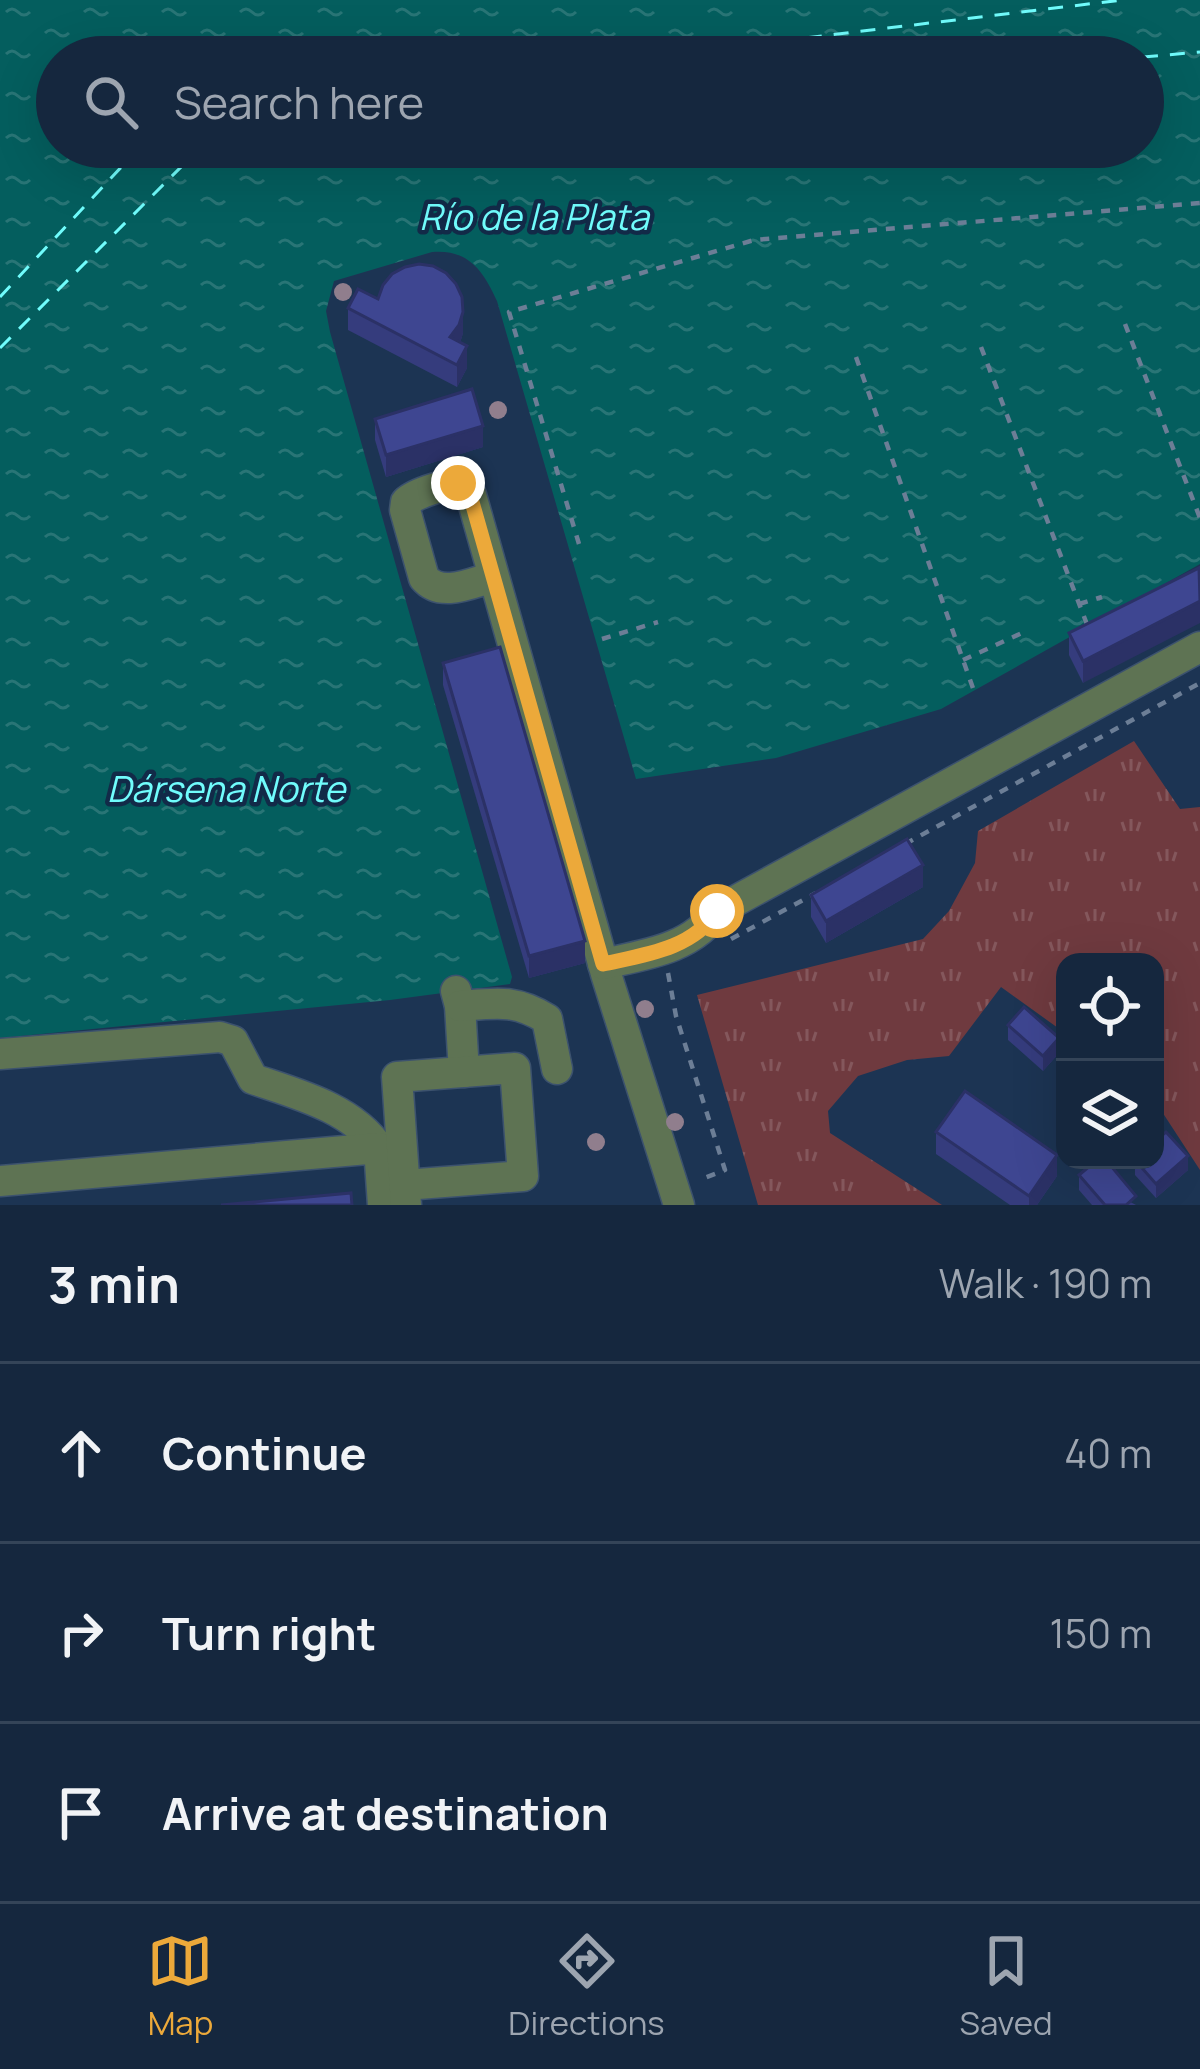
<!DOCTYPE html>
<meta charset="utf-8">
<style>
:root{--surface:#15273e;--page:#1e2f45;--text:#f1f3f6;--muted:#9da5b0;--line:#344458;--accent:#eca93a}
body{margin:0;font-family:Manrope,sans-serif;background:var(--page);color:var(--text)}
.controls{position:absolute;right:36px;bottom:36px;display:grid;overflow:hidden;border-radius:24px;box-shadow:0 12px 48px #0002}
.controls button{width:108px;height:108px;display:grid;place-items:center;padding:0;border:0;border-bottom:3px solid var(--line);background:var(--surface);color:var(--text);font:60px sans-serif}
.stop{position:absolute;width:36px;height:36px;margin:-27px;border:9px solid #eca93a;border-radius:50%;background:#fff}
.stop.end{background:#eca93a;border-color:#fff;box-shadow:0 3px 12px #0008}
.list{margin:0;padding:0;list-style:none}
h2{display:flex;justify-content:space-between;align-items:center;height:156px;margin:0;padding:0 48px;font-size:51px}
h2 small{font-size:39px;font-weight:400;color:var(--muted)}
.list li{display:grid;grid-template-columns:78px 1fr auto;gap:36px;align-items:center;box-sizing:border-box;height:180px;padding:0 48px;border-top:3px solid var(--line)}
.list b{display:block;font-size:45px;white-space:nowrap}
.list em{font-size:39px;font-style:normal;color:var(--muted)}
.icon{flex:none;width:66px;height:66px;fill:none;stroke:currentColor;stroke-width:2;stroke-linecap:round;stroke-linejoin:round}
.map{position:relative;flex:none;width:1200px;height:1205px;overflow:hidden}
.search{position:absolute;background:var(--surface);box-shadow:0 12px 48px #0002;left:36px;right:36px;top:36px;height:132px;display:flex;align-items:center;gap:30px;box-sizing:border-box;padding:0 42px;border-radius:66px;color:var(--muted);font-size:45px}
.sheet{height:696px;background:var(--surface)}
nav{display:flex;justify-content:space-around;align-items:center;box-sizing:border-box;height:168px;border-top:3px solid var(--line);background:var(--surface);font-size:33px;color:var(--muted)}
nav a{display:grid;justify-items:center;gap:6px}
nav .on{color:var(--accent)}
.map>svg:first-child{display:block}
.grass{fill:url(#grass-tufts)}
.water{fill:url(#water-ripples);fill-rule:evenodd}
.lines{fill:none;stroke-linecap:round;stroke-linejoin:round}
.ferry{stroke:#70fcfc;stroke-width:3;stroke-dasharray:15 12;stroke-linecap:butt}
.minor-casing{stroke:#3c526e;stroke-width:33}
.path{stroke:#6c7e96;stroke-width:4.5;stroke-dasharray:9 9;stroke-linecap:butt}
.minor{stroke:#5e7353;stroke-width:30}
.tree{fill:#907e8d}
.wall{fill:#353c7d}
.shaded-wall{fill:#2b3166}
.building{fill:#3e4691;stroke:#2b3166;stroke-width:3}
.route{stroke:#eca93a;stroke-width:15}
.labels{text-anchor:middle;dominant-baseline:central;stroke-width:9;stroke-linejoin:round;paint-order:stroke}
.water-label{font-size:36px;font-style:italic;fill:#70fcfc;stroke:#122a48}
</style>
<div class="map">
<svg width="1200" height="1205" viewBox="0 0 1200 1205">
<defs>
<pattern id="grass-tufts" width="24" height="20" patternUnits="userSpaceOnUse" patternTransform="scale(3)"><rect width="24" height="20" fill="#6f3a3f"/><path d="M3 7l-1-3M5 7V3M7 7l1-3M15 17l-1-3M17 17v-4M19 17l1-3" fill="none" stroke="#84575c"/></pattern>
<pattern id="water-ripples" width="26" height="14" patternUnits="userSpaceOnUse" patternTransform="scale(3)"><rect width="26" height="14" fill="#045e5e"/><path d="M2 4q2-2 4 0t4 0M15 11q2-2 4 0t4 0" fill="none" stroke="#297576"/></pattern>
</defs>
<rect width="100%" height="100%" fill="#1c3453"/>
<polygon class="grass" points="1134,741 1180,809 1200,807 1200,1170 1155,1101 1155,962 1065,962 1065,1033 1001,987 949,1056 907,1060 858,1076 828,1111 830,1133 942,1205 758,1205 697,995 923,939 949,911 975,863 978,831"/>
<path class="water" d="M0,0H1200V564L941,709L776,758L636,779L497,301C483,270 468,249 432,252L334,281L326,311L330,332L512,977L510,984L390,1000L0,1038ZM57,57H1143V147H57Z"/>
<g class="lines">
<g class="ferry">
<polyline points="646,57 1122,0"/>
<polyline points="1143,57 1200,52"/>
<polyline points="0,297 140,147"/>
<polyline points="0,348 198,150 233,147"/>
</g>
<defs>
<g id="minor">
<path d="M493,577C471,583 441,598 424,578L405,510L406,502C414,494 455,479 465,486C468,488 469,492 471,495L606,974L679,1205"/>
<path d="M603,964C643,955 693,949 717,911L1200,647"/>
<polyline points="456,991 460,1006 464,1072"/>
<path d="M460,1006C497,1003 515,999 547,1019L557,1069"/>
<path d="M0,1054L220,1037L233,1041L253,1079C297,1094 352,1108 379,1148"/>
<polyline points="0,1181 379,1148 383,1205"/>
<polyline points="405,1185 523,1176 515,1068 397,1077 406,1205"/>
</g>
</defs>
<use href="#minor" class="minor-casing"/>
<g class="path">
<polyline points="1125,324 1200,518"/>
<polyline points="981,347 1088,627"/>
<polyline points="856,357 974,691"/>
<polyline points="579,544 509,312 754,240 1200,203"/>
<polyline points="1079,604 1102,597"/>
<polyline points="602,639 658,622"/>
<polyline points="963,660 1022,633"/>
<polyline points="905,844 1200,683"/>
<polyline points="731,939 816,893"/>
<polyline points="668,973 676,1016 725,1170 699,1180"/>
</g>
<use href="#minor" class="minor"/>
</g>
<g class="tree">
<circle cx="343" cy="292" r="9"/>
<circle cx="498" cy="410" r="9"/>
<circle cx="645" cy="1009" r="9"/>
<circle cx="675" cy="1122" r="9"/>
<circle cx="596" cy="1142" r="9"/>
</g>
<g class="wall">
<polygon points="378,299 463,333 460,343 467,368 457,387 348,330 348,308"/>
<polygon points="375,419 483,447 386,477 375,440"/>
<polygon points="1199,568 1083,683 1069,655 1069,633"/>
<polygon points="443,663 585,963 529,978 443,685"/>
<polygon points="923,887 826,943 811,917 811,895"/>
<polygon points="1008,1025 1059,1053 1043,1071 1008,1040"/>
<polygon points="1065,1065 1065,1092 1059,1087 1059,1072"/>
<polygon points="936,1132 1057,1176 1037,1205 1010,1205 936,1154"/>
<polygon points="1135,1160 1188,1170 1156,1198 1135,1175"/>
<polygon points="1079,1175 1136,1205 1092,1205 1079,1190"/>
</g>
<g class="shaded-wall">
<polygon points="463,312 463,333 459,347 450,337"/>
<polygon points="467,346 467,368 457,387 457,365"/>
<polygon points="483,426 483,447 386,477 386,455"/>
<polygon points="1200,601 1200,623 1083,683 1083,661"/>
<polygon points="923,865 923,887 826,943 826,921"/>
<polygon points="585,941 585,963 529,978 529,956"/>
<polygon points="1059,1038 1059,1053 1043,1071 1043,1056"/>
<polygon points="1057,1155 1057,1176 1037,1205 1029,1205 1029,1196"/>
<polygon points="1188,1156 1188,1170 1156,1198 1156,1184"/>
</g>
<g class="building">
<polygon points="419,264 433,266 446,273 456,284 462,297 463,312 459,325 450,337 467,346 457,365 348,308 358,289 378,299 383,285 392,274 405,267"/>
<polygon points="472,389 483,426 386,455 375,419"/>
<polygon points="1199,568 1200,601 1083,661 1069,633"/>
<polygon points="500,647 585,941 529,956 443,663"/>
<polygon points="907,839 923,865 826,921 811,895"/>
<polygon points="1024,1007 1059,1038 1043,1056 1008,1025"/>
<polygon points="965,1091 1057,1155 1029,1196 936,1132"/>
<polygon points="1166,1132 1188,1156 1156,1184 1135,1160 1155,1160 1155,1142"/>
<polygon points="1097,1160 1106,1160 1136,1196 1126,1205 1105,1205 1079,1175"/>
<polygon points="351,1193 352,1205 221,1205"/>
</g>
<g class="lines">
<path class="route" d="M458,483L466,487L470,495L603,964C644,955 693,949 717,911"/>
</g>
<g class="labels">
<g class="water-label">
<text x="534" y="216">Río de la Plata</text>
<text x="226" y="788">Dársena Norte</text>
</g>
</g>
</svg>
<div class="controls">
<button><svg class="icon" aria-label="locate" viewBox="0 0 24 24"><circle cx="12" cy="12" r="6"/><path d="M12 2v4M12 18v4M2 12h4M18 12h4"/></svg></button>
<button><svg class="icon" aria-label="layers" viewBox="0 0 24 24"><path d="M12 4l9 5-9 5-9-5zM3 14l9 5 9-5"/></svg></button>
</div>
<div class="stop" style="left:717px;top:911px"></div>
<div class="stop end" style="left:458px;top:483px"></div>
<div class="search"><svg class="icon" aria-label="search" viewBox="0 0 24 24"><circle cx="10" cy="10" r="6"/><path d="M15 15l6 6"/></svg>Search here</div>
</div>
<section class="sheet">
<h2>3 min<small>Walk · 190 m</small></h2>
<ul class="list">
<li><svg class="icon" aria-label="ahead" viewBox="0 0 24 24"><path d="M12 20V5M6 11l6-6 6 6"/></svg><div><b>Continue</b></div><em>40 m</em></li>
<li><svg class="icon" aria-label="right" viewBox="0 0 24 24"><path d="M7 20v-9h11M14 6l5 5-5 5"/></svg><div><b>Turn right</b></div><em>150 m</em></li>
<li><svg class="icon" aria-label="arrive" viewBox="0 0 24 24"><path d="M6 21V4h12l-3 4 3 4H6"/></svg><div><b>Arrive at destination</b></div></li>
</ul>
</section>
<nav>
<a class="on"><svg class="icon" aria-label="map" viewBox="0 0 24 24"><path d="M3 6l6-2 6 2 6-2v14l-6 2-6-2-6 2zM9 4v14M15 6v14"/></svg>Map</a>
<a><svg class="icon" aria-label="directions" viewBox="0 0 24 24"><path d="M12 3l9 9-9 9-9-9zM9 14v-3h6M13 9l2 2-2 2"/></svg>Directions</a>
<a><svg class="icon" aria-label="saved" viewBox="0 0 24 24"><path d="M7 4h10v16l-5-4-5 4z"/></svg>Saved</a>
</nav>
